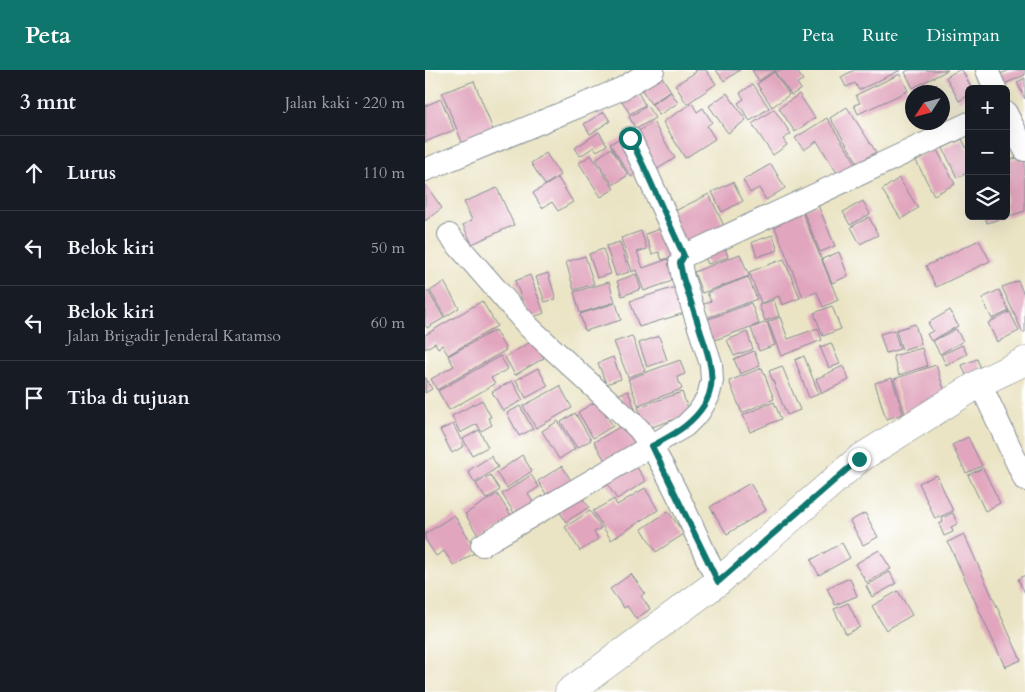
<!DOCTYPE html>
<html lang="id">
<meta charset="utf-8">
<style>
:root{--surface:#171b24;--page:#20242c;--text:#f1f3f6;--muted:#9ea1a6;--line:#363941;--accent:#0f766e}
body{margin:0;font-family:Cardo,serif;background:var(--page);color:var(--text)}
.controls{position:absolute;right:15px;top:15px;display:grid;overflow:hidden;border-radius:8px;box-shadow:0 5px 20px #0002}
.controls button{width:45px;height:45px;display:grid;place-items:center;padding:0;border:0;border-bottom:1px solid var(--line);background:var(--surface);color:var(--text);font:25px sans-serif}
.compass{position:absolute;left:480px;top:15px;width:45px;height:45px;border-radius:50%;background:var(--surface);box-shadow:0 5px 20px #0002;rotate:234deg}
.stop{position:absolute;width:15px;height:15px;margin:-11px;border:4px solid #0f766e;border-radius:50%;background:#fff}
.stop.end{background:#0f766e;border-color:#fff;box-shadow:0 1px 5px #0008}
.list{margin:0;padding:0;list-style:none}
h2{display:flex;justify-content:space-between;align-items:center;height:65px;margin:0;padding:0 20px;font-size:21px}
h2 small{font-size:16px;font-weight:400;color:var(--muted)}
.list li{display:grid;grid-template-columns:32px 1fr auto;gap:15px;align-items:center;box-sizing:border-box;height:75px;padding:0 20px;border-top:1px solid var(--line)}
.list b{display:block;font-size:19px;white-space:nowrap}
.list p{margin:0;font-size:16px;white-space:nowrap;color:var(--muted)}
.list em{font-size:16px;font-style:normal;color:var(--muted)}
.icon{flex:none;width:28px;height:28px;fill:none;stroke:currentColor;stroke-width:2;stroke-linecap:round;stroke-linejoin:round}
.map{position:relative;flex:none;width:600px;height:622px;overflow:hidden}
header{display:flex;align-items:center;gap:30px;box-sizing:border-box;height:70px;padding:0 25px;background:var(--accent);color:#fff}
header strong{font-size:24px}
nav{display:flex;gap:28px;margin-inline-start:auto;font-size:18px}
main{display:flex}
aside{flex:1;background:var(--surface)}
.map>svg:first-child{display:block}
.building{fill:#e1a6be}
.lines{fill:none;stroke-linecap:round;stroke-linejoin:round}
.minor-casing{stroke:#828a91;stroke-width:24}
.primary-casing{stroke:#828a91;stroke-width:29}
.minor{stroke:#fff;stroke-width:22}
.primary{stroke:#fff;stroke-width:28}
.route{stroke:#0f766e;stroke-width:6}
</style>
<header>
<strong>Peta</strong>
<nav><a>Peta</a><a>Rute</a><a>Disimpan</a></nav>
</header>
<main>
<aside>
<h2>3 mnt<small>Jalan kaki · 220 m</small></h2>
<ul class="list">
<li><svg class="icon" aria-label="ahead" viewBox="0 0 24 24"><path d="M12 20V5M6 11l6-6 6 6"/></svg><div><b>Lurus</b></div><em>110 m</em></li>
<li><svg class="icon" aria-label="left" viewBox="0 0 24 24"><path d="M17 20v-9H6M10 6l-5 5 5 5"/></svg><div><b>Belok kiri</b></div><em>50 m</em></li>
<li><svg class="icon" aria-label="left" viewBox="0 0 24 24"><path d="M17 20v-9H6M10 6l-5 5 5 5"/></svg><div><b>Belok kiri</b><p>Jalan Brigadir Jenderal Katamso</p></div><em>60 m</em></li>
<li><svg class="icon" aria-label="arrive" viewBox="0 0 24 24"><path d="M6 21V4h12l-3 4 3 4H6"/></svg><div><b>Tiba di tujuan</b></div></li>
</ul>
</aside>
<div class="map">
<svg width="600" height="622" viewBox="0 0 600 622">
<rect width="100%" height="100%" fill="#fff"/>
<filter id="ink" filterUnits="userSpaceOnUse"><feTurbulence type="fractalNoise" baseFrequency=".02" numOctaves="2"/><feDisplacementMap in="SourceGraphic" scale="10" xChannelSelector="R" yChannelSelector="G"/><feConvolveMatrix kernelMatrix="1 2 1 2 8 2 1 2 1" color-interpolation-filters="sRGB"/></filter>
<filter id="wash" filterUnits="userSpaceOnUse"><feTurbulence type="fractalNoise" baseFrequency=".0096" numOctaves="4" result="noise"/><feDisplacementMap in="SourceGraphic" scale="20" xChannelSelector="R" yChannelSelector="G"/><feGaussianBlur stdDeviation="1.12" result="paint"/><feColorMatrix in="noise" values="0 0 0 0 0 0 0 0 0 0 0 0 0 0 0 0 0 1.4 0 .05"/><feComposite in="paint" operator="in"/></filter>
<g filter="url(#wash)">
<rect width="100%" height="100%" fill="#eae4c4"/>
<g id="blocks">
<g class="building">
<polygon points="270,0 281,0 291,14 262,34 250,15 271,2"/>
<polygon points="291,0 315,0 299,11"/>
<polygon points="327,0 351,0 334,11"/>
<polygon points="353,0 371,0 378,10 372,13 376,19 366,25 350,2"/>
<polygon points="429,0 476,0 434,20 430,13 421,17 416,7"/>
<polygon points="484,0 523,0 488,18 480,2"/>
<polygon points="534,0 537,0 547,19 544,19 544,25 534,31 521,7"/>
<polygon points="585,0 600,0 600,5 579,14 575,4"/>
<polygon points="349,2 364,25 347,37 332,14"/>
<polygon points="475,4 483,21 433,44 429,35 435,33 431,25"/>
<polygon points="237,7 246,21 226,34 217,20"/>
<polygon points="600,8 600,29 592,12"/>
<polygon points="49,11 70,65 39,77 17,23"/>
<polygon points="328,14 344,38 325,51 313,33 319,29 315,23"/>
<polygon points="213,22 220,35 205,44 197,31"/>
<polygon points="246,22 253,33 234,45 227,34"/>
<polygon points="302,23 321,50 303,63 284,36"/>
<polygon points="374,24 390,48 370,62 354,38"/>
<polygon points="16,29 29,60 0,72 0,36"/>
<polygon points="267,33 272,42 278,38 287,52 282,56 290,69 260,88 238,52"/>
<polygon points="222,36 230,48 211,59 204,47"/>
<polygon points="422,37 451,82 433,93 405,48"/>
<polygon points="349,39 366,64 358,69 362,75 348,85 327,54"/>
<polygon points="179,42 185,51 165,64 159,54"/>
<polygon points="402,48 432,95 414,106 392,71 379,80 370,68"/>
<polygon points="228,52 250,88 231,100 209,64"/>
<polygon points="174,62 182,75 172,81 169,77 155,86 150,78"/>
<polygon points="197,67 218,99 206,107 185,74"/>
<polygon points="537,69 544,83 544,102 532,108 518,78"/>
<polygon points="186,78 203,105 188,115 171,89"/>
<polygon points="511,78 530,114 509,125 490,89"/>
<polygon points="121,83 135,105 120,115 106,93"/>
<polygon points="166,85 189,119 176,127 154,93"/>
<polygon points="598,86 600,91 600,141 562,153 560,146 581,146 581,91"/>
<polygon points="346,94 360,118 341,130 334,118 325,123 318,110"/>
<polygon points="133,108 148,132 133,141 127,132 117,138 108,123"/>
<polygon points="474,108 493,138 476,149 457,120"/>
<polygon points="308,112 318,131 297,142 287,122"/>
<polygon points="0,114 17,138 0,151"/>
<polygon points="72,118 89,155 47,174 38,155 47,150 39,132"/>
<polygon points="284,124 300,158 262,176 246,143"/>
<polygon points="438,131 445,144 425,155 418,142"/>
<polygon points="393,135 410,176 395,182 378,141"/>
<polygon points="376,139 413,230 398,237 392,222 378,227 347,150"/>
<polygon points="444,147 453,165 435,174 426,157"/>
<polygon points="244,156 250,186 237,190 234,182 227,184 220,164"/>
<polygon points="216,161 222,179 212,182 218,198 243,189 250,210 219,221 211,200 207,202 196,168"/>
<polygon points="348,165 353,180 332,187 327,172"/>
<polygon points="554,170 565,191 511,217 501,196"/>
<polygon points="195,172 204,202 191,206 181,176"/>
<polygon points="299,175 303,187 283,194 278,183"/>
<polygon points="178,179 186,204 172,208 164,184"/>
<polygon points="414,182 423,206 407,213 397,189"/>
<polygon points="315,184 324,206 277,223 269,202"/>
<polygon points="160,186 169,214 149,220 141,192"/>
<polygon points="359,189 375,228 357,235 354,226 336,233 324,202"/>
<polygon points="123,203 131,229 120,232 111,207"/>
<polygon points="211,204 216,219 197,226 192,211"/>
<polygon points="105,205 119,243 104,249 90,211"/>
<polygon points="323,207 332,229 282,248 277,235 286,231 282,223"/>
<polygon points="593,211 600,227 600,262 598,263 577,217"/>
<polygon points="19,212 34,238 20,247 5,221"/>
<polygon points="184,212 190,232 155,243 149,222"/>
<polygon points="254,216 263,242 214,257 205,231"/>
<polygon points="574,220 584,241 567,249 557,228"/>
<polygon points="3,221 19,248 2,258 0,255 0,223"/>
<polygon points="349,230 354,246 340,251 334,235"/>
<polygon points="57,231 72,256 23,285 17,275 13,278 10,273 0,279 0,265"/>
<polygon points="191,233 196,250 160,261 155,244"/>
<polygon points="326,233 334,254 287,271 279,251"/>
<polygon points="407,236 416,259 398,266 389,243"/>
<polygon points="525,240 533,256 506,271 502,264 508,261 503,253"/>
<polygon points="585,242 594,261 572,272 563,253"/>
<polygon points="355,247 363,269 393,258 397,270 356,286 343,252"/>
<polygon points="342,252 350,275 334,281 326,258"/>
<polygon points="490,254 496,274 477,280 471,260"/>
<polygon points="531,259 538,271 515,284 508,271"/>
<polygon points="70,260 81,280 12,320 6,309 29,296 23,286"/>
<polygon points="469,260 475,279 461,283 455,264"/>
<polygon points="322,262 328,279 309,286 302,270"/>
<polygon points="207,266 220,301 203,307 189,272"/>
<polygon points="234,266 242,290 222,297 214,273"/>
<polygon points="109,270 119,288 90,305 80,287"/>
<polygon points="406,273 415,294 404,298 395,277"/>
<polygon points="537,275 542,284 521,295 516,285"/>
<polygon points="497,278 502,296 474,305 468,286"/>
<polygon points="329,281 335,296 315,304 309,289"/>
<polygon points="75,286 83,299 66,308 70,314 24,340 13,321"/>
<polygon points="379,286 394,324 384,328 370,290"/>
<polygon points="188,287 196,309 181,314 173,293"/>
<polygon points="552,289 559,307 544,313 537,295"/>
<polygon points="255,290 260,304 252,307 257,319 213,335 203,309"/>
<polygon points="511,295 522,328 483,353 469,309"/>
<polygon points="357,296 375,340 362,345 344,301"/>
<polygon points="418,296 424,310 397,323 391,309"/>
<polygon points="113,298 123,316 101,328 91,310"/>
<polygon points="337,298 349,329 317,343 304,311"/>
<polygon points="0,307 7,319 0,323"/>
<polygon points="467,308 478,344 461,349 450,313"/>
<polygon points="87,311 98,330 78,341 67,322"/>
<polygon points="135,316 147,338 111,358 98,336"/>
<polygon points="203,321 211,342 203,346 194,324"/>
<polygon points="257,322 265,344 221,359 213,337"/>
<polygon points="57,330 66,347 63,348 67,355 56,361 52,354 35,363 27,346"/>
<polygon points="172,331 188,356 168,368 153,342"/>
<polygon points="349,332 356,349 325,362 318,345"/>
<polygon points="95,336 108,359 94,366 82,343"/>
<polygon points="150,343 166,370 152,378 136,352"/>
<polygon points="133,351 150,379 134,389 117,361"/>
<polygon points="28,354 39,376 27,383 15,360"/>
<polygon points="198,355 216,374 182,394 169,372"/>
<polygon points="54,360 63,377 47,385 38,369"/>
<polygon points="543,367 557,396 541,403 527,375"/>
<polygon points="97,385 107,401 82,418 71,403"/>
<polygon points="66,386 73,397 50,413 43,401"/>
<polygon points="207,390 221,411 192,429 180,411"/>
<polygon points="137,396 150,417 126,432 113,411"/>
<polygon points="558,398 575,433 560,441 543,405"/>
<polygon points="65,405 75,420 61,429 51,414"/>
<polygon points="106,405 114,417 103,424 113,440 95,452 77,424"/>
<polygon points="512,405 528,441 510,449 494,413"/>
<polygon points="325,413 341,440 302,464 285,437"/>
<polygon points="220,418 233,440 186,470 168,441 189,429 192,435"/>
<polygon points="72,424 89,450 56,470 40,444"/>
<polygon points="155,425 164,437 141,452 133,439"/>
<polygon points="165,441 176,458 169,462 173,469 155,481 140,457"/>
<polygon points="243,441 259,464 231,482 217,459"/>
<polygon points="440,443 453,467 438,475 425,451"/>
<polygon points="528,443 532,454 526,457 528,462 519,466 514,454 518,452 517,448"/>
<polygon points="29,445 52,481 29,496 19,481 11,486 0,469 0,464"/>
<polygon points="539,464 596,590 580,597 523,472"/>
<polygon points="417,473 425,488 394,505 386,490"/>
<polygon points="454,480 466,499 442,513 430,494"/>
<polygon points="465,502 471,514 447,527 441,516"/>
<polygon points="206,504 220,523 216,526 225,539 211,549 202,536 199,538 185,519"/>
<polygon points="600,505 600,523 593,509"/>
<polygon points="425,508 432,526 410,535 402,518"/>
<polygon points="473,521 487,545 461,560 447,536"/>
<polygon points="423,533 435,557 421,564 409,539"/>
</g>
</g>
</g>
<g filter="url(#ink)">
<use href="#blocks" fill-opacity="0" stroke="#828a91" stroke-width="1"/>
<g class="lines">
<defs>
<g id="minor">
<polyline points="562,0 570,19"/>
<polyline points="581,43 600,80"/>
<polyline points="205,68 219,97 259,186"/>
<polyline points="0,100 196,19 228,0"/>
<path d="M24,165L104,257L214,359C246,402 269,462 293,512"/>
<polyline points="555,313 600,410"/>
<polyline points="57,475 260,356 274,342 283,327 287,311 286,294 258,208 255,193 259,186 544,53"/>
</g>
<polyline id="primary" points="144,622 293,512 434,389 555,313 600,291"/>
</defs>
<use href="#minor" class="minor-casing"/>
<use href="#primary" class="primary-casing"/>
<use href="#minor" class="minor"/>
<use href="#primary" class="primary"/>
</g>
</g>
<g class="lines" filter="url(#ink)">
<path class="route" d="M205,68L219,97L259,186L255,193L258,208C264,226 270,244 276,263C289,301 296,327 260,356C250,364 238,370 227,376L293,512L434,389"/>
</g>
</svg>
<div class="controls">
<button>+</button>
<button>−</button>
<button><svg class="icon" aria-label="layers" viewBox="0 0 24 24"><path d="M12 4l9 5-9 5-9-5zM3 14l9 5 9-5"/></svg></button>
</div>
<svg class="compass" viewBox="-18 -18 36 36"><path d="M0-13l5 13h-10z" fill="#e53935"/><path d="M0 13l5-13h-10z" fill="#9ea1a6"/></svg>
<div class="stop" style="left:205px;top:68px"></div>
<div class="stop end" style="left:434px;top:389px"></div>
</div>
</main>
